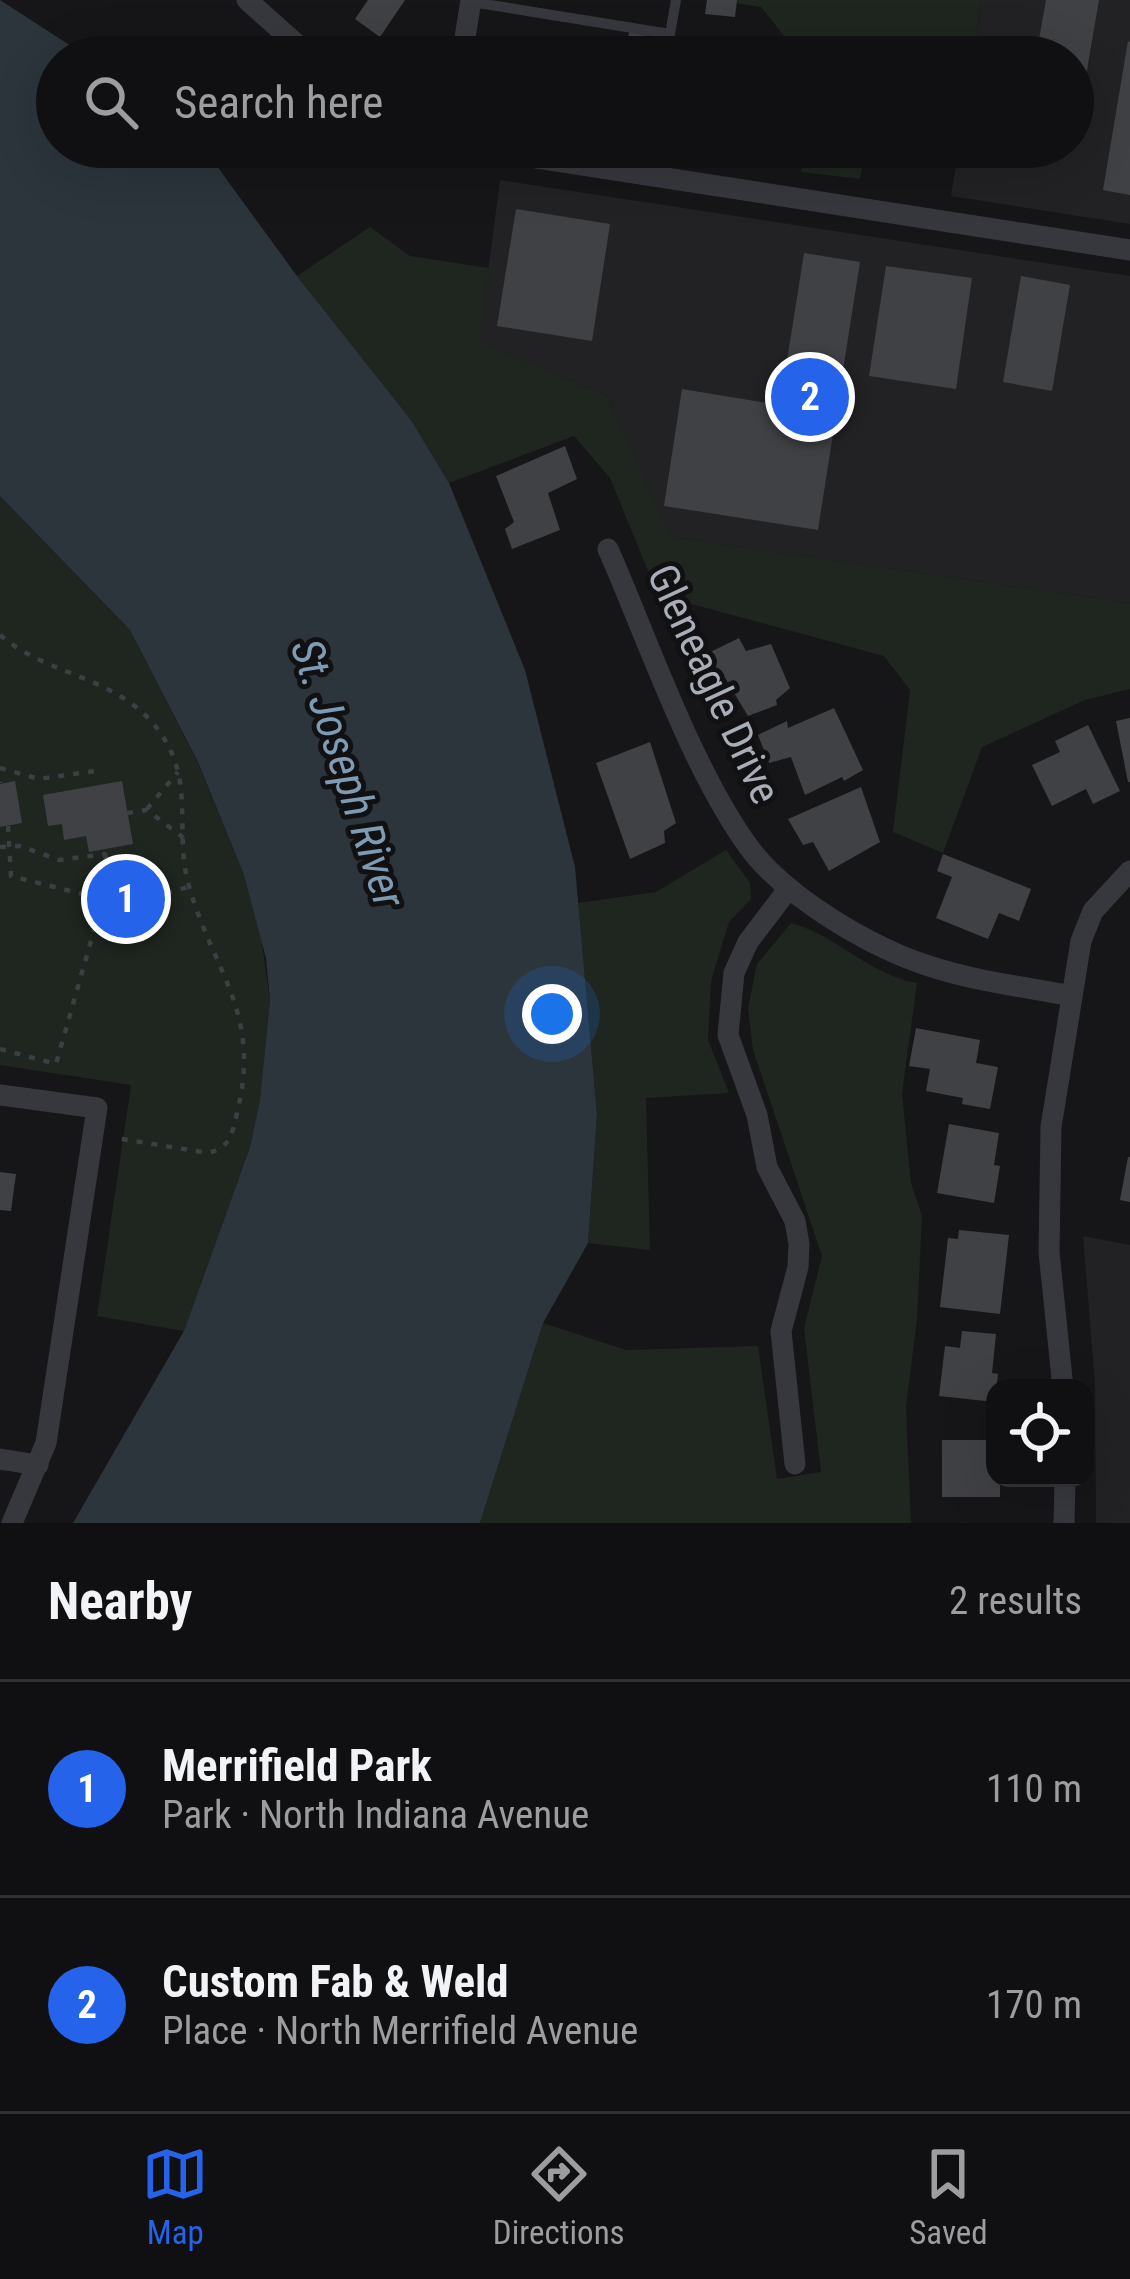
<!DOCTYPE html>
<meta charset="utf-8">
<style>
:root{--surface:#101012;--page:#19191b;--text:#f1f3f6;--muted:#9c9d9f;--line:#303032;--accent:#2563eb}
body{margin:0;font-family:"Roboto Condensed",sans-serif;background:var(--page);color:var(--text)}
.controls{position:absolute;right:36px;bottom:36px;display:grid;overflow:hidden;border-radius:24px;box-shadow:0 12px 48px #0002}
.controls button{width:108px;height:108px;display:grid;place-items:center;padding:0;border:0;border-bottom:3px solid var(--line);background:var(--surface);color:var(--text);font:60px sans-serif}
.you{position:absolute;left:552px;top:1014px;width:42px;height:42px;margin:-30px;border:9px solid #fff;border-radius:50%;background:#1a73e8;box-shadow:0 0 0 18px #1a73e833}
.badge{display:grid;place-items:center;width:78px;height:78px;border-radius:50%;background:var(--accent);color:#fff;font-size:39px;font-weight:700}
.pin{position:absolute;translate:-50% -50%;border:6px solid #fff;box-shadow:0 3px 12px #0006}
.list{margin:0;padding:0;list-style:none}
h2{display:flex;justify-content:space-between;align-items:center;height:156px;margin:0;padding:0 48px;font-size:51px}
h2 small{font-size:39px;font-weight:400;color:var(--muted)}
.list li{display:grid;grid-template-columns:78px 1fr auto;gap:36px;align-items:center;box-sizing:border-box;height:216px;padding:0 48px;border-top:3px solid var(--line)}
.list b{display:block;font-size:45px;white-space:nowrap}
.list p{margin:0;font-size:39px;white-space:nowrap;color:var(--muted)}
.list em{font-size:39px;font-style:normal;color:var(--muted)}
.icon{flex:none;width:66px;height:66px;fill:none;stroke:currentColor;stroke-width:2;stroke-linecap:round;stroke-linejoin:round}
.map{position:relative;flex:none;width:1130px;height:1523px;overflow:hidden}
.search{position:absolute;background:var(--surface);box-shadow:0 12px 48px #0002;left:36px;right:36px;top:36px;height:132px;display:flex;align-items:center;gap:30px;box-sizing:border-box;padding:0 42px;border-radius:66px;color:var(--muted);font-size:45px}
.sheet{height:588px;background:var(--surface)}
nav{display:flex;justify-content:space-around;align-items:center;box-sizing:border-box;height:168px;border-top:3px solid var(--line);background:var(--surface);font-size:33px;color:var(--muted)}
nav a{display:grid;justify-items:center;gap:6px}
nav .on{color:var(--accent)}
.map>svg:first-child{display:block}
.built{fill:#222225}
.green{fill:#1e261f}
.water{fill:#2c353c}
.building{fill:#404145}
.lines{fill:none;stroke-linecap:round;stroke-linejoin:round}
.path{stroke:#3d3f44;stroke-width:4.5;stroke-dasharray:6 9;stroke-linecap:butt}
.service{stroke:#37383d;stroke-width:10}
.minor{stroke:#37383d;stroke-width:21}
.labels{text-anchor:middle;dominant-baseline:central;stroke-width:10;stroke-linejoin:round;paint-order:stroke}
.street-label{font-size:42px;fill:#a8adb8;stroke:#111113}
.water-label{font-size:45px;font-style:italic;fill:#7f9bb3;stroke:#111113}
</style>
<div class="map">
<svg width="1130" height="1523" viewBox="0 0 1130 1523">
<rect width="100%" height="100%" fill="#161618"/>
<g class="built">
<polygon points="981,0 1130,0 1130,224 951,196 959,147 1073,147 1073,57 973,57"/>
<polygon points="500,180 1130,276 1130,603 670,537 607,396 479,341"/>
<polygon points="1083,1236 1130,1245 1130,1523 1096,1523 1095,1384"/>
</g>
<g class="green">
<polygon points="716,0 981,0 973,57 801,57 761,7"/>
<polygon points="805,147 866,147 860,179 801,172"/>
<polygon points="370,227 410,256 489,268 480,341 607,396 671,537 1130,603 1130,689 1085,700 982,747 943,853 893,832 910,690 884,656 658,595 610,478 574,436 449,483 411,420 297,276"/>
<polygon points="0,496 130,630 198,763 244,875 259,923 270,1000 260,1100 250,1147 184,1331 97,1316 131,1085 0,1065"/>
<polygon points="726,850 750,883 751,899 729,922 711,981 708,1040 729,1093 646,1098 650,1250 588,1243 597,1114 578,903 656,892"/>
<path d="M791,923C836,935 870,975 917,983L902,1094L911,1183L922,1216L917,1320L906,1407L911,1523H480L543,1323L626,1350L758,1346L777,1479L821,1472L804,1328L822,1256L753,1050L748,1008L757,964Z"/>
</g>
<polygon class="water" points="0,0 88,57 57,57 57,147 203,147 297,276 411,420 449,483 525,670 575,867 597,1114 588,1243 543,1323 480,1523 73,1523 184,1331 250,1147 260,1100 270,1000 266,958 244,875 198,762 130,630 0,496"/>
<g class="building">
<polygon points="368,0 405,0 380,37 355,19"/>
<polygon points="707,0 737,0 735,17 705,14"/>
<polygon points="1046,0 1099,0 1083,93 1073,91 1073,57 1036,57"/>
<polygon points="629,32 654,37 650,57 625,57"/>
<polygon points="1128,41 1130,42 1130,195 1103,190"/>
<polygon points="577,46 598,49 597,57 575,57"/>
<polygon points="875,147 914,147 912,161 874,155"/>
<polygon points="516,209 610,224 592,341 497,326"/>
<polygon points="804,253 860,262 818,530 664,506 682,389 780,405"/>
<polygon points="886,266 972,278 956,389 869,376"/>
<polygon points="1021,276 1070,285 1052,391 1003,382"/>
<polygon points="565,446 577,479 548,493 560,530 512,549 505,529 514,522 496,476"/>
<polygon points="739,638 746,651 771,644 790,688 776,700 777,705 748,716 725,678 708,682 702,656"/>
<polygon points="834,708 863,770 844,781 842,777 805,795 791,757 769,763 758,735 787,721 788,728"/>
<polygon points="1130,718 1130,782 1128,782 1116,721"/>
<polygon points="1088,725 1120,791 1093,804 1086,789 1052,806 1032,765 1060,752 1055,741"/>
<polygon points="650,742 676,823 664,831 665,843 630,859 596,763"/>
<polygon points="15,781 22,823 0,827 0,784"/>
<polygon points="122,781 133,844 89,852 86,836 64,840 62,824 48,826 43,795"/>
<polygon points="861,787 880,842 829,871 813,842 803,845 788,819"/>
<polygon points="943,854 1031,889 1019,921 999,913 988,939 936,918 952,877 937,871"/>
<polygon points="916,1028 980,1040 976,1063 998,1067 990,1109 962,1104 963,1098 926,1091 930,1069 909,1066"/>
<polygon points="949,1124 999,1133 994,1165 1000,1166 994,1203 937,1193"/>
<polygon points="1128,1157 1130,1157 1130,1202 1120,1200"/>
<polygon points="0,1172 16,1174 11,1211 0,1210"/>
<polygon points="959,1230 1009,1235 1000,1314 940,1307 948,1238 958,1239"/>
<polygon points="962,1331 996,1334 992,1373 998,1374 995,1402 939,1396 945,1346 960,1348"/>
<polygon points="942,1440 995,1440 995,1478 1000,1478 1000,1497 942,1497"/>
</g>
<g class="lines">
<g class="path">
<path d="M0,635C45,674 108,675 150,720C200,775 172,828 189,886C214,974 262,1012 237,1113C232,1134 231,1147 208,1153L116,1138"/>
<polyline points="0,768 39,779 95,771"/>
<polyline points="0,782 0,783"/>
<polyline points="147,809 178,772"/>
<polyline points="127,813 147,810 185,839"/>
<polyline points="8,826 11,876 122,904 189,887"/>
<polyline points="0,847 20,846 59,860 106,854"/>
<polyline points="0,1049 56,1064 102,902 107,881 105,849"/>
</g>
<g class="service">
<polyline points="472,2 670,34"/>
<polyline points="666,57 676,0"/>
<polyline points="648,176 653,147"/>
</g>
<g class="minor">
<polyline points="247,0 311,57"/>
<polyline points="462,57 471,0"/>
<polyline points="466,147 1130,250"/>
<path d="M608,549C648,640 691,767 748,846C785,897 870,947 929,966C974,981 1025,987 1072,996"/>
<polyline points="789,888 748,942 734,973 728,1035 757,1115 767,1167 795,1221 799,1244 798,1267 781,1331 795,1464"/>
<polyline points="0,1095 97,1108 46,1443 12,1523"/>
<polyline points="1063,1388 1049,1252 1051,1127 1081,941 1093,911 1130,871"/>
<polyline points="0,1459 38,1465"/>
<polyline points="1064,1523 1065,1478"/>
</g>
</g>
<g class="labels">
<g class="street-label">
<text transform="translate(714 684) rotate(65)">Gleneagle Drive</text>
</g>
<g class="water-label">
<text transform="translate(348 773) rotate(72)">St. Joseph River</text>
</g>
</g>
</svg>
<div class="controls">
<button><svg class="icon" aria-label="locate" viewBox="0 0 24 24"><circle cx="12" cy="12" r="6"/><path d="M12 2v4M12 18v4M2 12h4M18 12h4"/></svg></button>
</div>
<div class="you"></div>
<div class="pin badge" style="left:126px;top:899px">1</div>
<div class="pin badge" style="left:810px;top:397px">2</div>
<div class="search"><svg class="icon" aria-label="search" viewBox="0 0 24 24"><circle cx="10" cy="10" r="6"/><path d="M15 15l6 6"/></svg>Search here</div>
</div>
<section class="sheet">
<h2>Nearby<small>2 results</small></h2>
<ul class="list">
<li><span class="badge">1</span><div><b>Merrifield Park</b><p>Park · North Indiana Avenue</p></div><em>110 m</em></li>
<li><span class="badge">2</span><div><b>Custom Fab &amp; Weld</b><p>Place · North Merrifield Avenue</p></div><em>170 m</em></li>
</ul>
</section>
<nav>
<a class="on"><svg class="icon" aria-label="map" viewBox="0 0 24 24"><path d="M3 6l6-2 6 2 6-2v14l-6 2-6-2-6 2zM9 4v14M15 6v14"/></svg>Map</a>
<a><svg class="icon" aria-label="directions" viewBox="0 0 24 24"><path d="M12 3l9 9-9 9-9-9zM9 14v-3h6M13 9l2 2-2 2"/></svg>Directions</a>
<a><svg class="icon" aria-label="saved" viewBox="0 0 24 24"><path d="M7 4h10v16l-5-4-5 4z"/></svg>Saved</a>
</nav>
